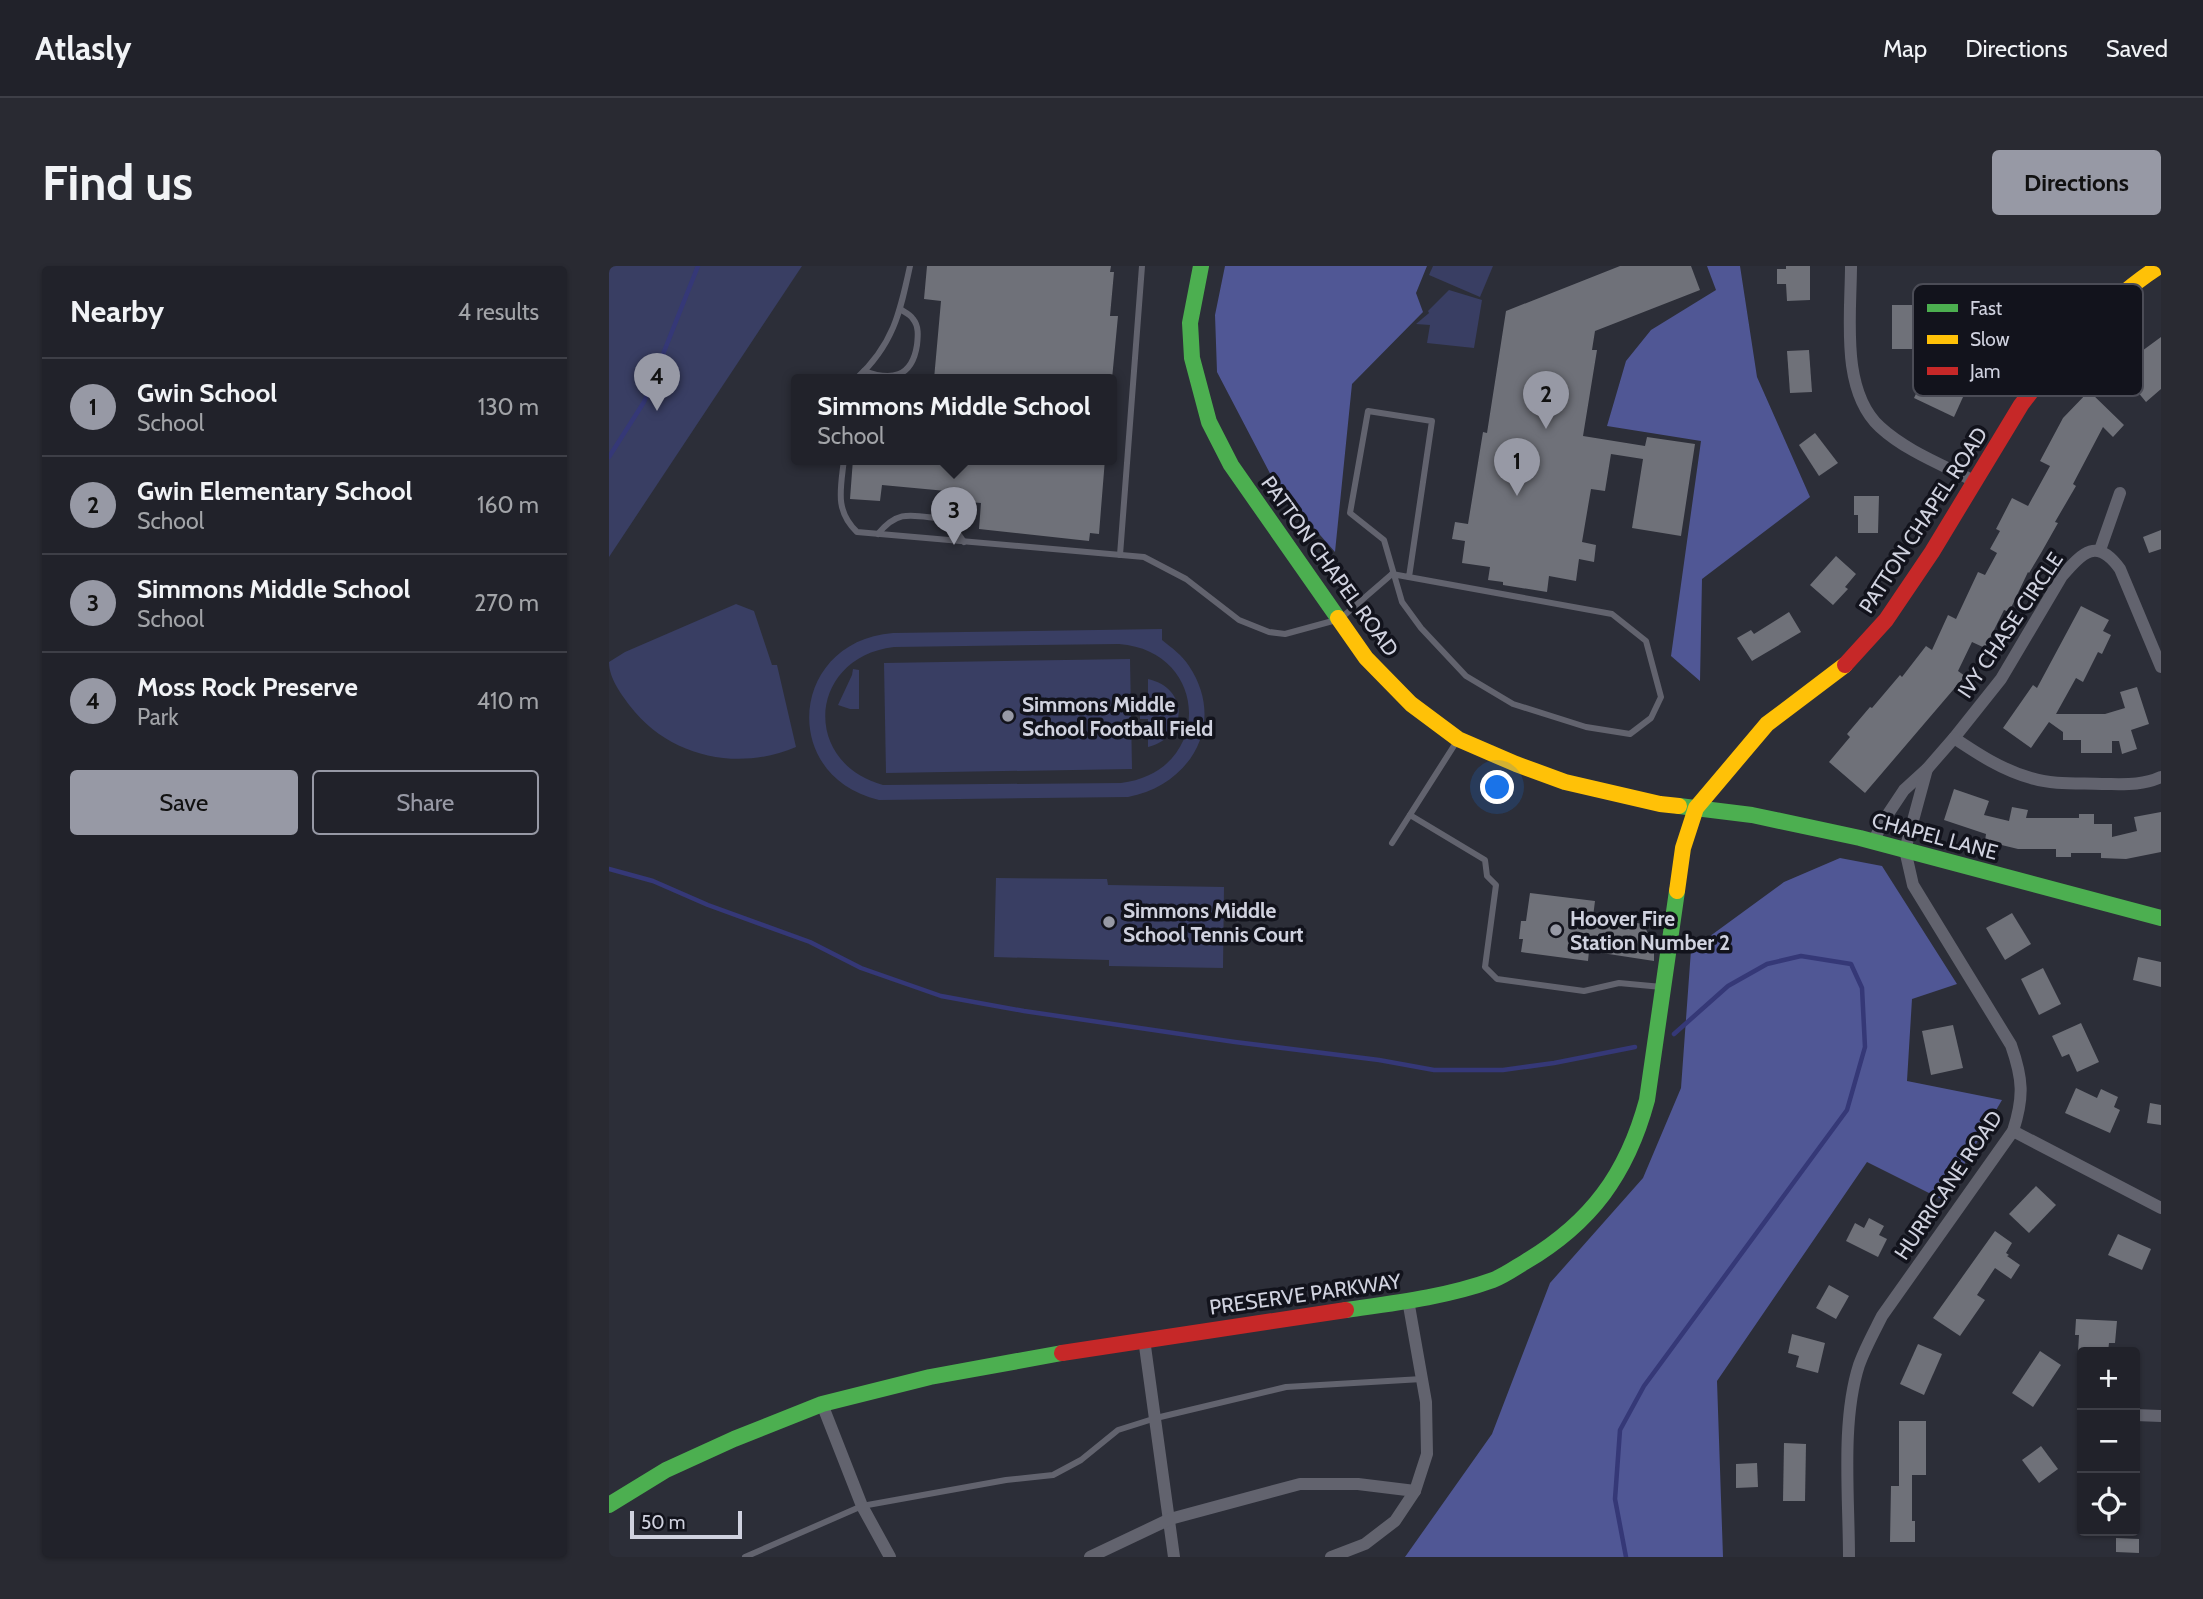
<!DOCTYPE html>
<meta charset="utf-8">
<style>
:root{--surface:#21222a;--page:#292a32;--text:#f1f3f6;--muted:#a2a4a8;--line:#3e3f47;--accent:#9799a5}
body{margin:0;font-family:Cabin,sans-serif;background:var(--page);color:var(--text)}
.controls{position:absolute;right:21px;bottom:21px;display:grid;overflow:hidden;border-radius:7px;box-shadow:0 2px 5px #0004}
.controls button{width:63px;height:63px;display:grid;place-items:center;padding:0;border:0;border-bottom:2px solid var(--line);background:var(--surface);color:var(--text);font:35px sans-serif}
.scale{position:absolute;left:21px;bottom:18px;width:112px;box-sizing:border-box;padding-left:7px;border:4px solid #d0d2df;border-top:0;font-size:19px;line-height:24px;white-space:nowrap;color:#d0d2df;-webkit-text-stroke:5px #12131c;paint-order:stroke}
.you{position:absolute;left:889px;top:522px;width:24px;height:24px;margin:-18px;border:5px solid #fff;border-radius:50%;background:#1a73e8;box-shadow:0 0 0 10px #1a73e833}
.badge{display:grid;place-items:center;width:46px;height:46px;border-radius:50%;background:var(--accent);color:#111;font-size:23px;font-weight:700}
.pin{position:absolute;translate:-50% -58px;filter:drop-shadow(0 2px 4px #0008)}
.pin::after{content:'';position:absolute;top:37px;width:24px;height:21px;background:inherit;clip-path:polygon(0 0,100% 0,50% 100%)}
.popup{position:absolute;left:182px;top:108px;width:326px;height:91px;box-sizing:border-box;display:grid;place-content:center;border-radius:7px;background:var(--surface);filter:drop-shadow(0 2px 5px #0005);font-size:23px;white-space:nowrap;color:var(--muted)}
.popup b{font-size:26px;color:var(--text)}
.popup::after{content:'';position:absolute;left:50%;top:100%;margin-left:-14px;border:14px solid transparent;border-top-color:var(--surface)}
.list{margin:0;padding:0;list-style:none}
h2{display:flex;justify-content:space-between;align-items:center;height:91px;margin:0;padding:0 28px;font-size:30px}
h2 small{font-size:23px;font-weight:400;color:var(--muted)}
.list li{display:grid;grid-template-columns:46px 1fr auto;gap:21px;align-items:center;box-sizing:border-box;height:98px;padding:0 28px;border-top:2px solid var(--line)}
.list b{display:block;font-size:26px;white-space:nowrap}
.list p{margin:0;font-size:23px;white-space:nowrap;color:var(--muted)}
.list em{font-size:23px;font-style:normal;color:var(--muted)}
.actions{display:flex;gap:14px;padding:21px 28px}
.actions a{flex:1;padding:16px 0;border:2px solid var(--accent);border-radius:7px;text-align:center;font-size:24px;color:var(--accent)}
.actions .main{background:var(--accent);color:#111}
.icon{flex:none;width:38px;height:38px;fill:none;stroke:currentColor;stroke-width:2;stroke-linecap:round;stroke-linejoin:round}
.map{position:relative;flex:none;width:1552px;height:1291px;overflow:hidden;border-radius:7px}
header{display:flex;align-items:center;gap:42px;box-sizing:border-box;height:98px;padding:0 35px;background:var(--surface);border-bottom:2px solid var(--line)}
header strong{font-size:33px}
nav{display:flex;gap:38px;margin-inline-start:auto;font-size:24px}
.intro{display:flex;align-items:center;justify-content:space-between;box-sizing:border-box;height:168px;padding:0 42px}
h1{margin:0;font-size:49px}
.button{padding:18px 32px;border-radius:7px;background:var(--accent);color:#111;font-size:24px;font-weight:700}
main{display:flex;gap:42px;padding:0 42px}
aside{flex:1;background:var(--surface);border-radius:7px;box-shadow:0 2px 5px #0004}
.map>svg:first-child{display:block}
.green{fill:#393e63;fill-rule:evenodd}
.forest{fill:#505795}
.lines{fill:none;stroke-linecap:round;stroke-linejoin:round}
.stream{stroke:#353877;stroke-width:4.5}
.building{fill:#6f7179}
.lane{stroke:#62636e;stroke-width:6}
.street{stroke:#62636e;stroke-width:12}
.fast{stroke:#4caf50;stroke-width:16}
.slow{stroke:#ffc107;stroke-width:16}
.jam{stroke:#c62828;stroke-width:16}
.poi-dot{fill:#9799a5;stroke:#12131c;stroke-width:2.5}
.labels{text-anchor:middle;dominant-baseline:central;stroke-width:7;stroke-linejoin:round;paint-order:stroke}
.street-label{font-size:21px;fill:#d0d2df;stroke:#12131c}
.poi-label{font-size:21px;font-weight:bold;fill:#d0d2df;stroke:#12131c;text-anchor:start}
.key{fill:#12131c;stroke:#4b4c56;stroke-width:2}
.key-label{font-size:19px;fill:#d0d2df}
</style>
<header>
<strong>Atlasly</strong>
<nav><a>Map</a><a>Directions</a><a>Saved</a></nav>
</header>
<div class="intro"><h1>Find us</h1><a class="button">Directions</a></div>
<main>
<aside>
<h2>Nearby<small>4 results</small></h2>
<ul class="list">
<li><span class="badge">1</span><div><b>Gwin School</b><p>School</p></div><em>130 m</em></li>
<li><span class="badge">2</span><div><b>Gwin Elementary School</b><p>School</p></div><em>160 m</em></li>
<li><span class="badge">3</span><div><b>Simmons Middle School</b><p>School</p></div><em>270 m</em></li>
<li><span class="badge">4</span><div><b>Moss Rock Preserve</b><p>Park</p></div><em>410 m</em></li>
</ul>
<div class="actions"><a class="main">Save</a><a>Share</a></div>
</aside>
<div class="map">
<svg width="1552" height="1291" viewBox="0 0 1552 1291">
<rect width="100%" height="100%" fill="#2c2e38"/>
<g class="green">
<polygon points="0,0 193,0 0,291"/>
<polygon points="824,0 884,0 871,31 820,9"/>
<polygon points="840,24 873,34 865,82 818,77 821,59 807,58 820,47 819,45"/>
<path d="M127,338L145,345L163,399H168L187,481C129,506 60,491 21,440C12,428 0,412 0,396L16,386Z"/>
<path d="M553,363V374C563,382 573,389 580,400C618,457 582,519 519,531L270,534C169,510 181,375 284,367ZM510,378C602,385 604,506 512,517L274,519C191,496 200,391 285,381Z"/>
<polygon points="521,393 523,503 277,507 275,397"/>
<polygon points="244,403 250,404 250,443 241,443 229,439 243,409"/>
<path d="M539,413C580,422 580,471 539,481V453H531V442H539Z"/>
<polygon points="387,612 498,613 499,619 615,621 614,702 500,700 500,694 385,691"/>
</g>
<g class="forest">
<polygon points="616,0 818,0 807,27 814,46 743,118 726,286 667,219 608,106 606,49"/>
<polygon points="1098,0 1131,0 1148,111 1201,231 1093,313 1091,415 1062,390 1092,175 998,160 1017,95 1042,64 1107,24"/>
<polygon points="1231,592 1273,600 1348,718 1303,733 1298,815 1393,834 1334,934 1258,896 1108,1115 1114,1291 796,1291 883,1168 941,1017 1034,912 1072,822 1082,684 1175,616"/>
</g>
<g class="lines">
<g class="stream">
<polyline points="0,191 35,136 89,0"/>
<polyline points="0,603 44,615 99,639 201,676 252,702 332,730 415,745 626,776 770,794 825,804 894,804 945,797 1026,781"/>
<polyline points="1017,1291 1006,1233 1011,1164 1035,1120 1238,844 1256,781 1253,722 1242,698 1192,690 1158,698 1119,720 1065,768"/>
</g>
</g>
<g class="building">
<polygon points="318,0 502,0 501,6 505,6 501,50 509,50 503,113 325,113 332,35 315,33"/>
<polygon points="1011,0 1082,0 1091,24 986,65 983,84 988,84 974,170 1036,180 1038,171 1086,178 1072,270 1023,262 1034,193 1002,188 996,225 982,223 973,276 987,279 985,296 970,293 967,315 940,310 938,326 894,319 894,316 879,314 881,301 853,297 856,275 843,273 846,256 859,258 874,166 878,167 897,45"/>
<polygon points="1177,0 1201,0 1201,34 1178,35 1177,18 1168,18 1168,3 1177,3"/>
<polygon points="1402,25 1423,41 1387,81 1370,68"/>
<rect x="1283" y="39" width="21" height="44"/>
<polygon points="1552,71 1552,123 1537,136 1528,125 1522,130 1503,107"/>
<polygon points="1200,84 1203,126 1181,127 1178,85"/>
<polygon points="1314,113 1354,131 1345,151 1305,132"/>
<polygon points="1480,125 1515,159 1504,171 1494,161 1464,218 1467,220 1446,256 1449,257 1432,287 1420,307 1419,306 1400,346 1395,344 1376,382 1363,376 1349,405 1356,410 1256,527 1220,496 1241,471 1238,468 1261,441 1263,442 1291,409 1293,411 1317,380 1323,384 1339,349 1347,353 1369,306 1376,309 1388,287 1381,283 1391,265 1387,263 1403,232 1419,240 1441,200 1431,195 1454,152"/>
<polygon points="1206,167 1229,197 1210,210 1190,179"/>
<polygon points="244,193 324,193 343,195 344,193 496,193 490,268 481,267 480,275 370,263 372,237 347,235 348,226 273,219 271,235 241,233"/>
<polygon points="1245,230 1270,230 1269,267 1249,267 1249,249 1245,249"/>
<polygon points="1552,264 1552,283 1540,287 1534,271"/>
<polygon points="1227,290 1247,308 1236,321 1239,323 1224,339 1201,319"/>
<polygon points="1472,340 1500,354 1494,365 1502,369 1493,388 1489,386 1474,416 1467,412 1447,448 1496,448 1516,442 1511,426 1528,421 1540,458 1522,464 1528,483 1513,488 1510,475 1503,475 1503,487 1472,487 1472,474 1454,474 1454,466 1440,456 1422,482 1394,462 1424,419 1428,422"/>
<polygon points="1180,346 1192,366 1143,395 1128,372 1142,364 1145,368"/>
<polygon points="1345,523 1380,535 1375,549 1400,555 1403,541 1419,544 1417,552 1470,552 1470,548 1485,548 1485,558 1503,558 1503,571 1528,565 1525,551 1552,546 1552,586 1517,593 1492,592 1492,587 1462,587 1462,591 1447,591 1447,583 1409,583 1376,575 1377,568 1335,554"/>
<polygon points="921,627 986,635 984,651 1035,658 1045,683 1045,695 980,685 979,695 912,686 914,673 910,673 912,655 917,655"/>
<polygon points="1403,647 1422,678 1396,694 1377,662"/>
<polygon points="1529,691 1552,696 1552,721 1524,714"/>
<polygon points="1434,702 1452,738 1430,749 1412,713"/>
<polygon points="1472,757 1490,796 1468,806 1460,788 1453,791 1443,770"/>
<polygon points="1344,759 1354,802 1322,809 1313,765"/>
<polygon points="1467,822 1488,832 1492,823 1509,831 1505,841 1511,844 1501,867 1456,847"/>
<polygon points="1541,837 1552,839 1552,859 1538,857"/>
<polygon points="1427,920 1447,939 1420,967 1400,948"/>
<polygon points="1260,952 1275,960 1270,969 1278,973 1269,991 1237,975 1246,957 1255,962"/>
<polygon points="1386,965 1403,977 1397,987 1400,989 1398,990 1411,999 1402,1013 1386,1002 1368,1029 1376,1034 1351,1070 1324,1052"/>
<polygon points="1509,968 1542,983 1533,1004 1499,989"/>
<polygon points="1220,1019 1240,1030 1227,1053 1207,1042"/>
<polygon points="1467,1053 1508,1055 1506,1077 1500,1077 1499,1086 1469,1086 1470,1069 1466,1069"/>
<polygon points="1183,1068 1216,1077 1209,1107 1187,1101 1190,1090 1179,1087"/>
<polygon points="1309,1078 1333,1088 1315,1129 1291,1118"/>
<polygon points="1431,1085 1452,1099 1424,1141 1403,1127"/>
<polygon points="1290,1155 1317,1155 1317,1209 1303,1209 1303,1255 1306,1255 1306,1276 1281,1276 1282,1220 1290,1220"/>
<polygon points="1175,1177 1197,1178 1196,1235 1174,1235"/>
<polygon points="1432,1180 1449,1203 1430,1217 1413,1194"/>
<polygon points="1148,1197 1149,1221 1127,1222 1127,1198"/>
<polygon points="1507,1272 1530,1273 1530,1287 1507,1286"/>
</g>
<g class="lines">
<g class="lane">
<path d="M255,105C282,115 303,112 308,79C309,70 310,60 304,53C301,48 295,46 291,43"/>
<path d="M247,113C284,79 291,47 301,0"/>
<path d="M235,193C232,222 225,244 248,266L535,291L577,313L630,354L660,366L676,368L731,353L783,308"/>
<path d="M269,268C290,242 304,250 335,253L341,256L355,276"/>
<polyline points="511,289 533,0"/>
<polyline points="783,308 1003,348 1037,375 1052,431 1042,452 1021,468 977,461 904,438 857,410 812,362 793,336 775,274 741,247 759,145 823,155 800,311"/>
<polyline points="801,549 876,594 878,610 887,619 876,701 888,713 975,725 1010,717 1053,721"/>
<polyline points="783,577 848,475"/>
<polyline points="136,1291 253,1240 397,1214 444,1209 472,1194 509,1164 547,1152 677,1121 813,1113"/>
</g>
<g class="street">
<path d="M1242,0C1242,49 1231,124 1271,161C1297,185 1334,199 1365,215"/>
<polyline points="1491,284 1511,227"/>
<path d="M1552,401L1511,303C1488,271 1474,286 1453,310L1392,413L1345,472C1369,488 1393,504 1422,512C1444,519 1470,517 1493,518C1513,518 1533,520 1552,511"/>
<polyline points="1265,575 1273,557 1295,524 1318,503 1345,472"/>
<polyline points="1404,865 1552,942"/>
<polyline points="535,1073 565,1291"/>
<polyline points="213,1138 253,1240 281,1291"/>
<polyline points="1526,1149 1552,1150"/>
<polyline points="481,1291 561,1253 691,1218 749,1218 806,1225"/>
<polyline points="722,1291 756,1278 786,1255 806,1225 818,1188 817,1136 799,1034"/>
<path d="M1240,1291C1240,1231 1232,1155 1250,1099C1256,1082 1265,1066 1273,1050L1404,865C1415,831 1414,813 1402,779L1304,619L1296,584L1318,503"/>
</g>
<g class="fast">
<polyline points="592,0 581,57 583,92 600,156 622,199 729,352"/>
<polyline points="1070,540 1143,549 1251,572 1552,652"/>
<path d="M737,1044C786,1037 837,1031 884,1014C895,1010 906,1002 916,996C982,957 1018,908 1038,834L1068,625"/>
<polyline points="0,1239 57,1204 125,1173 213,1138 321,1111 453,1087"/>
</g>
<g class="slow">
<path d="M1470,69C1494,44 1521,19 1551,0"/>
<polyline points="729,352 757,392 802,438 849,473 907,498 956,516 1051,538 1070,540"/>
<polyline points="1068,625 1074,582 1087,542 1158,458 1236,399"/>
</g>
<g class="jam">
<polyline points="1236,399 1277,354 1323,286 1412,139 1443,98 1470,69"/>
<polyline points="453,1087 737,1044"/>
</g>
</g>
<g class="poi-dot">
<circle cx="399" cy="450" r="7"/>
<circle cx="500" cy="656" r="7"/>
<circle cx="947" cy="664" r="7"/>
</g>
<g class="labels">
<g class="street-label">
<text transform="translate(1314 254) rotate(-57)">PATTON CHAPEL ROAD</text>
<text transform="translate(721 300) rotate(54)">PATTON CHAPEL ROAD</text>
<text transform="translate(1401 359) rotate(-56)">IVY CHASE CIRCLE</text>
<text transform="translate(1326 570) rotate(15)">CHAPEL LANE</text>
<text transform="translate(1339 919) rotate(-56)">HURRICANE ROAD</text>
<text transform="translate(696 1028) rotate(-8)">PRESERVE PARKWAY</text>
</g>
<g class="poi-label">
<text x="413" y="438">Simmons Middle<tspan x="413" dy="24">School Football Field</tspan></text>
<text x="514" y="644">Simmons Middle<tspan x="514" dy="24">School Tennis Court</tspan></text>
<text x="961" y="652">Hoover Fire<tspan x="961" dy="24">Station Number 2</tspan></text>
</g>
</g>
<rect x="1304" y="18" width="230" height="112" rx="10" class="key"/>
<rect x="1318" y="38" width="31" height="8" fill="#4caf50"/>
<rect x="1318" y="69" width="31" height="9" fill="#ffc107"/>
<rect x="1318" y="101" width="31" height="8" fill="#c62828"/>
<g class="key-label">
<text x="1361" y="49">Fast</text>
<text x="1361" y="80">Slow</text>
<text x="1361" y="112">Jam</text>
</g>
</svg>
<div class="controls">
<button>+</button>
<button>−</button>
<button><svg class="icon" aria-label="locate" viewBox="0 0 24 24"><circle cx="12" cy="12" r="6"/><path d="M12 2v4M12 18v4M2 12h4M18 12h4"/></svg></button>
</div>
<div class="scale">50 m</div>
<div class="you"></div>
<div class="pin badge" style="left:908px;top:230px">1</div>
<div class="pin badge" style="left:937px;top:163px">2</div>
<div class="pin badge" style="left:345px;top:279px">3</div>
<div class="popup"><b>Simmons Middle School</b>School</div>
<div class="pin badge" style="left:48px;top:145px">4</div>
</div>
</main>
